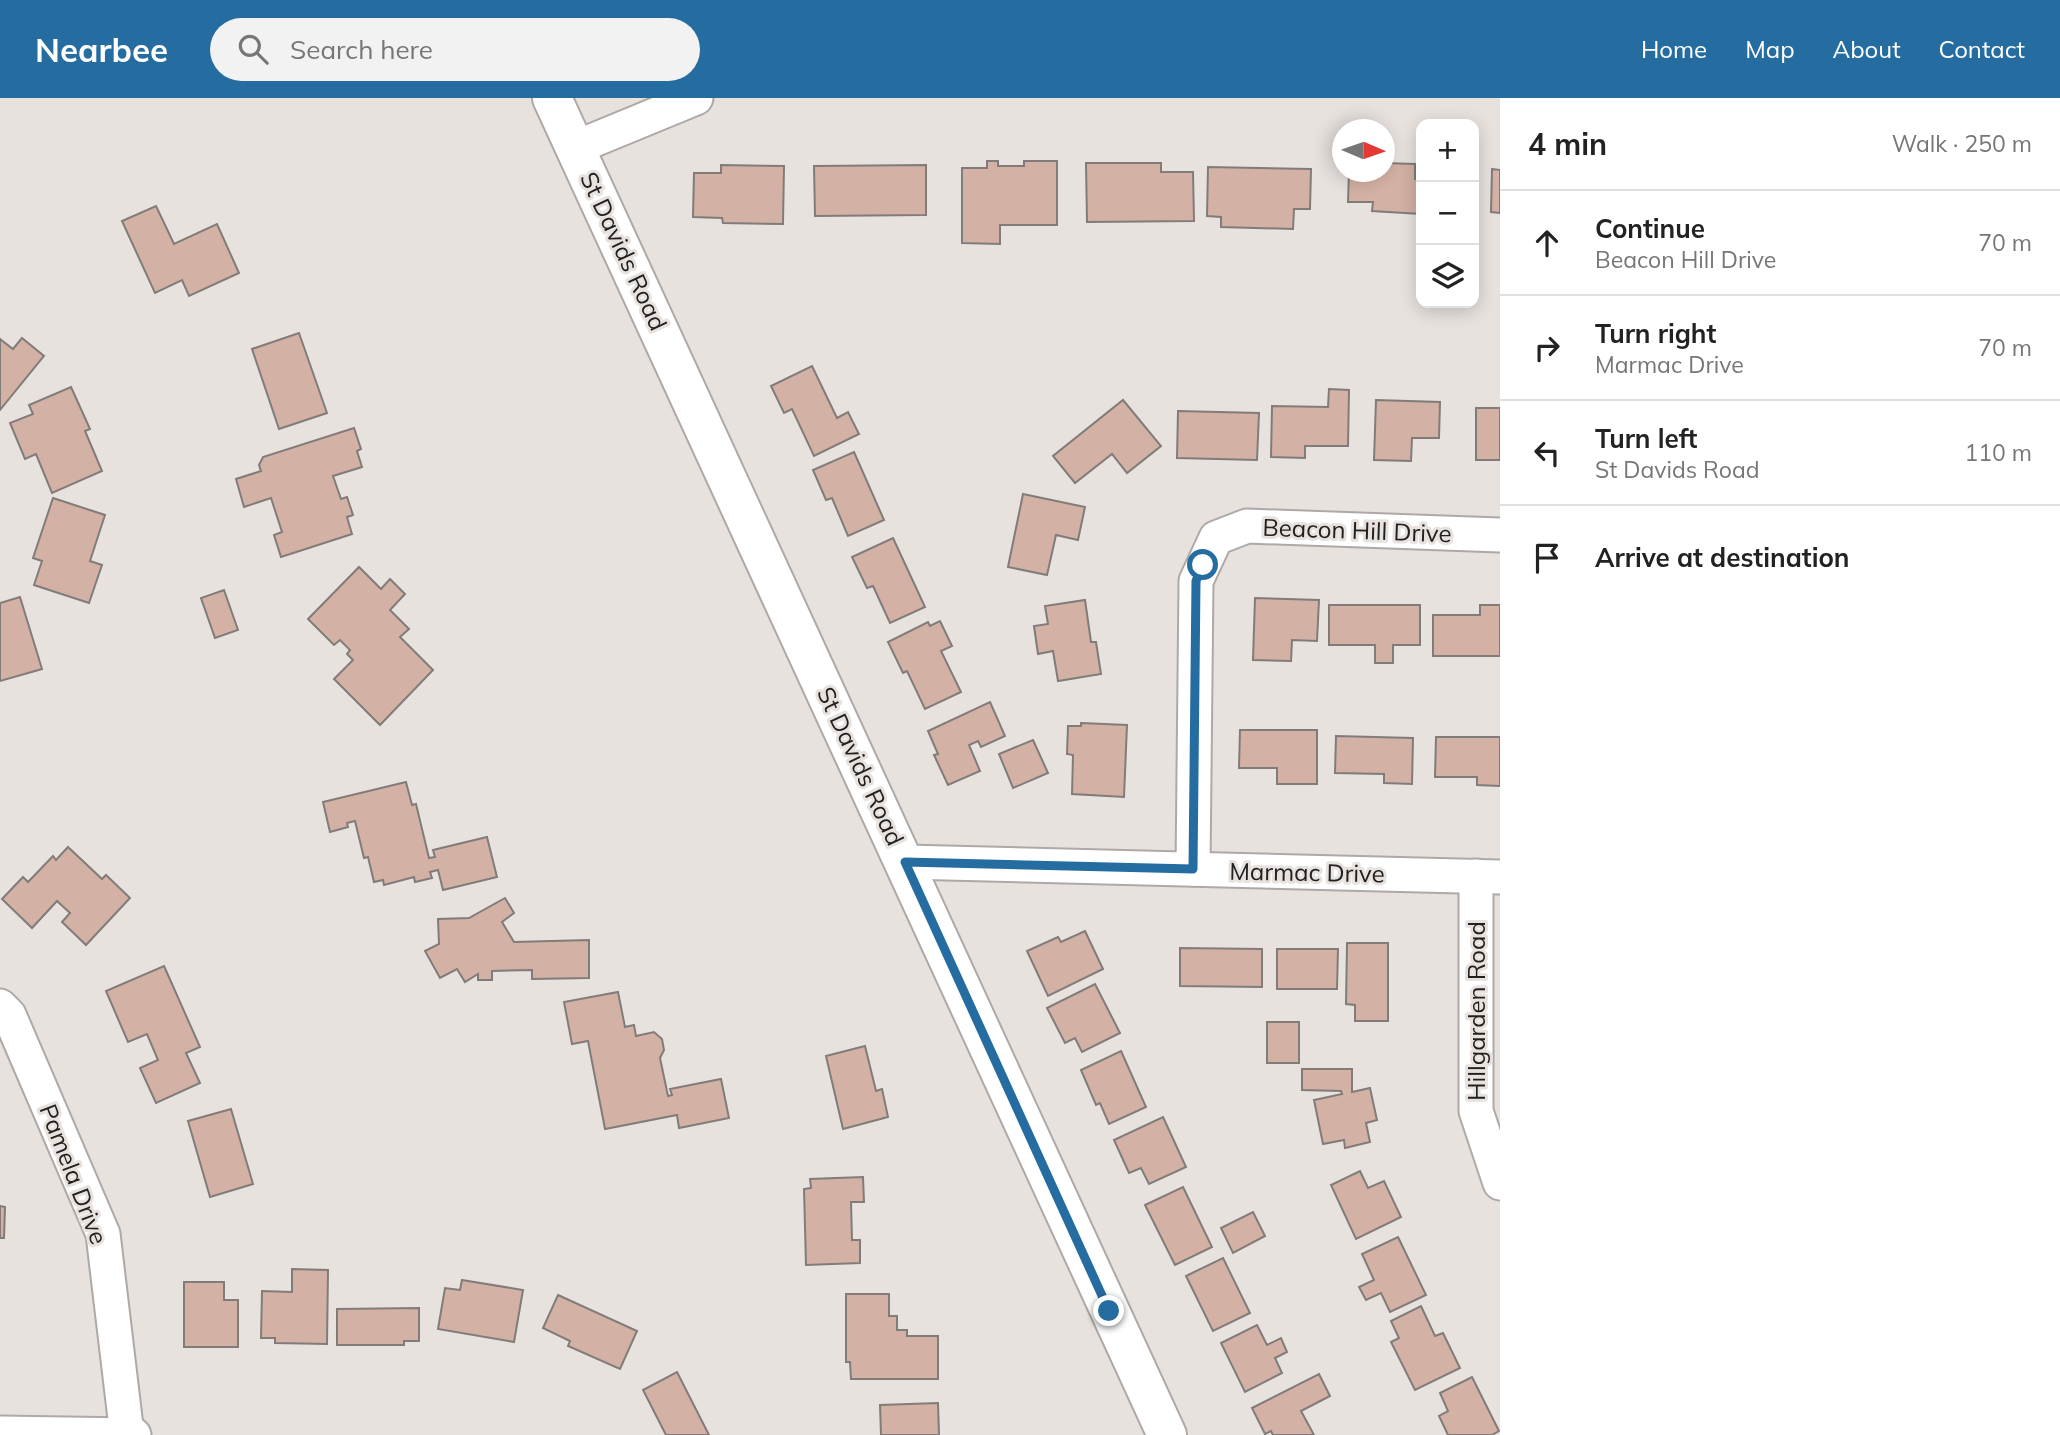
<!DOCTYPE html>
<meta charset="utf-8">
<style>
:root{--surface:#fff;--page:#f2f2f2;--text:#222;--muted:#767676;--line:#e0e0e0;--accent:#256da1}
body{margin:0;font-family:Mulish,sans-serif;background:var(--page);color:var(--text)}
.controls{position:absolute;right:21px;top:21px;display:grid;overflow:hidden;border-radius:14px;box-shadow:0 4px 18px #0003}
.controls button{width:63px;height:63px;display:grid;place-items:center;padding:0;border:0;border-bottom:2px solid var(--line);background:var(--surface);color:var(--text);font:35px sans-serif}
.compass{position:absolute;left:1332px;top:21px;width:63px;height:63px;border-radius:50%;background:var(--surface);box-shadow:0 4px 18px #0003;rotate:92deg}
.stop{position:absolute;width:21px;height:21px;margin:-16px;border:5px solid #256da1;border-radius:50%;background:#fff}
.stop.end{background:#256da1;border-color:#fff;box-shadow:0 2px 7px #0008}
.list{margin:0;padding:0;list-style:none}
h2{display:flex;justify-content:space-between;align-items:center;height:91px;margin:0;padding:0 28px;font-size:30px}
h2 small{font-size:23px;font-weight:400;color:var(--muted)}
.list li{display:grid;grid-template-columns:46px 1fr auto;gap:21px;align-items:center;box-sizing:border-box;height:105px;padding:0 28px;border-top:2px solid var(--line)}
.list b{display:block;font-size:26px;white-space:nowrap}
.list p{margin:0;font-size:23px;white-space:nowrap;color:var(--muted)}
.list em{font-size:23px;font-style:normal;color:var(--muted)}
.icon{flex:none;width:38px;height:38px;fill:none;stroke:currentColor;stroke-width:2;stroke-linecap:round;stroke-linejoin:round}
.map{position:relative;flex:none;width:1500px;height:1337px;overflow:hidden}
header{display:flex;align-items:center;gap:42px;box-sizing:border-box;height:98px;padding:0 35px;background:var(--accent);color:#fff}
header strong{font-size:33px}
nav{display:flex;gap:38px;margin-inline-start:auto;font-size:24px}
.search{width:490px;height:63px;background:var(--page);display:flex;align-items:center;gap:18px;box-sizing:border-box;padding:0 24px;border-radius:38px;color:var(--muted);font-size:26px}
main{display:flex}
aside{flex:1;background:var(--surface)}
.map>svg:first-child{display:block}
.building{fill:#d3b1a4;stroke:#817c7a;stroke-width:2}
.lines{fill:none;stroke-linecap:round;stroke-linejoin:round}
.street-casing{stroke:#aea8a6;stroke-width:37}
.secondary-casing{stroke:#aea8a6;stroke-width:42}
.street{stroke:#fff;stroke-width:33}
.secondary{stroke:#fff;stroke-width:38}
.route{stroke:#256da1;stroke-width:9}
.labels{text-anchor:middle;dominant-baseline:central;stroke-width:6;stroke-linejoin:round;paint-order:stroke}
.street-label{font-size:24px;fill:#22201f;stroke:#e8e2df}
</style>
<header>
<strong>Nearbee</strong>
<div class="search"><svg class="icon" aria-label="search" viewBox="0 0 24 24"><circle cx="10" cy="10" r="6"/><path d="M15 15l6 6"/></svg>Search here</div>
<nav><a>Home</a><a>Map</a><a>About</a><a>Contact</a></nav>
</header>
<main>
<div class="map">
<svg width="1500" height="1337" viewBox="0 0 1500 1337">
<rect width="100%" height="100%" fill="#e8e2df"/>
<g class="building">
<polygon points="987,63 998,63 998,68 1024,68 1024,63 1057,63 1057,127 1000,127 1000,146 962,145 962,70 987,70"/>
<polygon points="1086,65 1161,65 1161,74 1193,74 1194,123 1087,124"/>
<polygon points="1384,65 1415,66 1415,81 1421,82 1421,116 1372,113 1373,104 1348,104 1349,74 1384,74"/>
<polygon points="721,67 784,68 783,126 723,125 722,120 693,119 694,75 721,75"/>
<polygon points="926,67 926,117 815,118 814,68"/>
<polygon points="1208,69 1311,71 1310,111 1294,111 1293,131 1221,129 1221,119 1207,118"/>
<polygon points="1492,71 1500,72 1500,115 1491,114"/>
<polygon points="156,108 174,146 217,126 239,175 189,198 182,182 155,195 122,123"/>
<polygon points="299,235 327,315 279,331 252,251"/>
<polygon points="22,240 44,258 0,312 0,241 13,251"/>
<polygon points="812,268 837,320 848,314 859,336 814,358 792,311 784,315 771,288"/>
<polygon points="71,289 90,331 85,333 102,373 52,395 36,356 25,361 10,325 33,316 29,307"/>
<polygon points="1329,291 1349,292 1348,348 1305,348 1305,360 1271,359 1272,308 1328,309"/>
<polygon points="1123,302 1161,348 1127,375 1112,356 1075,385 1053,358"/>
<polygon points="1376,302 1440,304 1439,340 1412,340 1411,363 1374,362"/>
<rect x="1476" y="310" width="24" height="52"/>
<polygon points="1178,313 1259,315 1257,362 1177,360"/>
<polygon points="354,330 361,351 357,353 362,369 333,378 341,401 347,399 353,417 347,419 352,436 281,459 274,437 282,434 271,400 244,409 236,381 261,373 259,367 263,359"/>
<polygon points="854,354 884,422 848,438 832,400 826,402 813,372"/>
<polygon points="1023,396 1085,409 1078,442 1056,437 1047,477 1008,469"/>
<polygon points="53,400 105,417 90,463 102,467 89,505 34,487 42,463 33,460"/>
<polygon points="893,440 925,509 890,525 873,488 867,490 852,459"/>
<polygon points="359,469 381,491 390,481 405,496 390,512 409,531 400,539 433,572 380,627 334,581 353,562 347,556 350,552 340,542 334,547 308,521"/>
<polygon points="224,492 238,532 215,540 201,500"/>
<polygon points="20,499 42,571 0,583 0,505"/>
<polygon points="1255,500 1319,502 1317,543 1292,542 1291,563 1253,562"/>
<polygon points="1085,502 1091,544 1096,544 1101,576 1058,583 1053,553 1038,556 1034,528 1048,526 1045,508"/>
<polygon points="1329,507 1420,507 1420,547 1393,547 1393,565 1375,565 1375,547 1329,547"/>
<polygon points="1480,507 1500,507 1500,558 1433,558 1433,517 1480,517"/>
<polygon points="940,523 952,548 941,553 961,594 925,611 907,573 903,575 888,544 928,524 930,528"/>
<polygon points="990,604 1005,638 981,649 978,643 969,647 980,673 948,687 934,657 938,656 928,633"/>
<polygon points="1081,625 1127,627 1124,699 1072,696 1073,657 1067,656 1068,628 1081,628"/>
<polygon points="1240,632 1317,632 1317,686 1277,686 1277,670 1239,670"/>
<polygon points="1336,638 1413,640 1412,686 1384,685 1384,676 1335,675"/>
<polygon points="1436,639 1500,639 1500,688 1477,687 1477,679 1435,679"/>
<polygon points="1033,642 1048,675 1013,690 999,656"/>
<polygon points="406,684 412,707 416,706 429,760 435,759 433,752 487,739 497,779 443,792 438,772 430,774 432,780 415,784 414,779 384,787 383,782 374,784 368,759 364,760 355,723 347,725 348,729 330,734 323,704"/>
<polygon points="68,749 102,781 106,777 130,800 86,847 62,824 70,815 57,803 32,830 2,801 23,779 28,784 53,758 56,762"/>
<polygon points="505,800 514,815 502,824 514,844 589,842 589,880 532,881 532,872 492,873 492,882 478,882 478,876 465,884 457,871 440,880 425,853 439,846 438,821 469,820"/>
<polygon points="1085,833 1103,871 1048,898 1027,853 1058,839 1061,844"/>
<polygon points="1347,845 1388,845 1388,923 1355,923 1355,907 1346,906"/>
<polygon points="1180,850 1262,851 1262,889 1180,888"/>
<polygon points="1277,851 1338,851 1337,891 1277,891"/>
<polygon points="164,868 200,949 186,955 200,985 156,1005 140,970 158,962 147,936 128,944 106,893"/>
<polygon points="1095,886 1120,935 1082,954 1075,940 1065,945 1047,910"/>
<polygon points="618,894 625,929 634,927 636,938 654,934 662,941 664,952 660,960 668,998 672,997 670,991 721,981 729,1020 679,1030 677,1017 605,1031 588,943 572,946 564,904"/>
<rect x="1267" y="924" width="32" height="41"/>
<polygon points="865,948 876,993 882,991 888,1019 843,1031 826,958"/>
<polygon points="1121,953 1146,1009 1109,1026 1100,1005 1096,1007 1081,972"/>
<polygon points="1302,971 1352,971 1352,994 1370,990 1377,1022 1366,1025 1370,1044 1345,1050 1344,1042 1323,1046 1314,1002 1342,996 1341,993 1302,992"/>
<polygon points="231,1011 253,1086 210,1099 188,1023"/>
<polygon points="1163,1019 1186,1069 1149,1086 1141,1070 1129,1075 1114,1042"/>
<polygon points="1360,1073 1368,1090 1384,1083 1401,1119 1356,1141 1331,1087"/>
<polygon points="863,1079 864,1104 851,1104 852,1142 860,1142 860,1165 806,1167 804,1091 811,1090 810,1081"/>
<polygon points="1183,1089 1212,1149 1175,1167 1145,1107"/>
<polygon points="0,1108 5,1109 4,1140 0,1140"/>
<polygon points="1253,1114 1265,1138 1233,1155 1221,1130"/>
<polygon points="1398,1139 1426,1197 1390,1214 1381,1195 1366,1202 1359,1189 1374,1182 1362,1156"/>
<polygon points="1223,1160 1250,1215 1213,1233 1186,1178"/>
<polygon points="292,1171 328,1172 327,1246 275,1245 275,1240 261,1240 262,1193 292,1194"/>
<polygon points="462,1182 523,1192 514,1244 438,1231 445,1190 460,1192"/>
<polygon points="184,1184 224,1184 224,1202 238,1202 238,1249 184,1249"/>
<polygon points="846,1196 889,1196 889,1218 897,1218 897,1232 907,1232 907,1238 938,1238 938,1281 851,1281 850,1264 846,1264"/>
<polygon points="558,1197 637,1233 620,1271 568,1248 570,1243 543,1230"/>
<polygon points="1421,1208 1435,1238 1443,1235 1460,1270 1415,1292 1391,1244 1399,1240 1391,1223"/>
<polygon points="419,1210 419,1243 404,1243 404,1247 337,1247 337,1211"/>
<polygon points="1257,1227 1267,1247 1281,1240 1287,1254 1275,1260 1282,1275 1245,1294 1221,1245"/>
<polygon points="677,1274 709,1337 666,1337 643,1292"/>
<polygon points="1319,1276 1330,1298 1301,1313 1314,1337 1273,1337 1271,1333 1265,1336 1252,1310"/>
<polygon points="1472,1279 1499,1333 1492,1337 1448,1337 1439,1318 1448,1313 1440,1295"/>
<polygon points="938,1305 939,1337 881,1337 880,1307"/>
</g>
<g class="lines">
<defs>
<g id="street">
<polyline points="577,49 696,0"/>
<polyline points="905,764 1500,779"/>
<polyline points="1193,771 1196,483 1216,440 1247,428 1500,437"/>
<polyline points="1476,778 1476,1013 1500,1085"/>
<polyline points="0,908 9,917 103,1136 127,1337"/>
<polyline points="0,1335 134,1337"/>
</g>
<polyline id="secondary" points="552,0 1167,1337"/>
</defs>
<use href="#street" class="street-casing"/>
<use href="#secondary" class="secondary-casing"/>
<use href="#street" class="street"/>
<use href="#secondary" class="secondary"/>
</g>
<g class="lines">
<polyline class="route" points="1109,1213 905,764 1193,771 1196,483 1203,467"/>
</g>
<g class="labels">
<g class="street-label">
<text transform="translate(624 153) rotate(65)">St Davids Road</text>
<text transform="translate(1357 432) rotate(2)">Beacon Hill Drive</text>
<text transform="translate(861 668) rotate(65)">St Davids Road</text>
<text transform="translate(1307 774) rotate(1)">Marmac Drive</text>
<text transform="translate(1476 913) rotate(-90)">Hillgarden Road</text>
<text transform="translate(74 1076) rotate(69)">Pamela Drive</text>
</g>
</g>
</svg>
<div class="controls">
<button>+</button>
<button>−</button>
<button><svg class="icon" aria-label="layers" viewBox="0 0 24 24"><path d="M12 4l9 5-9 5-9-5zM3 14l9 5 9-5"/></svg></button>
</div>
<svg class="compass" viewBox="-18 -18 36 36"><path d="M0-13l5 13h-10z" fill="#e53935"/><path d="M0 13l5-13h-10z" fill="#767676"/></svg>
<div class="stop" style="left:1203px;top:467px"></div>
<div class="stop end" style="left:1109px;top:1213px"></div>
</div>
<aside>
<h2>4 min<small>Walk · 250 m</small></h2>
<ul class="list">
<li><svg class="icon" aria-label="ahead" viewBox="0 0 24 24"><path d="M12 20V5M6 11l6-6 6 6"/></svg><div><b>Continue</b><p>Beacon Hill Drive</p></div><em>70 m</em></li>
<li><svg class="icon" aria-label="right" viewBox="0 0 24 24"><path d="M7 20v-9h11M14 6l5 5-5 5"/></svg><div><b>Turn right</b><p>Marmac Drive</p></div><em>70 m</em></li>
<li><svg class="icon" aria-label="left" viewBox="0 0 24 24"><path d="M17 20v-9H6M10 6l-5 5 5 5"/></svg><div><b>Turn left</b><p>St Davids Road</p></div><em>110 m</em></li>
<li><svg class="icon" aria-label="arrive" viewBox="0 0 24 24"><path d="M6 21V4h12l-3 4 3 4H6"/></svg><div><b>Arrive at destination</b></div></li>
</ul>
</aside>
</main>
